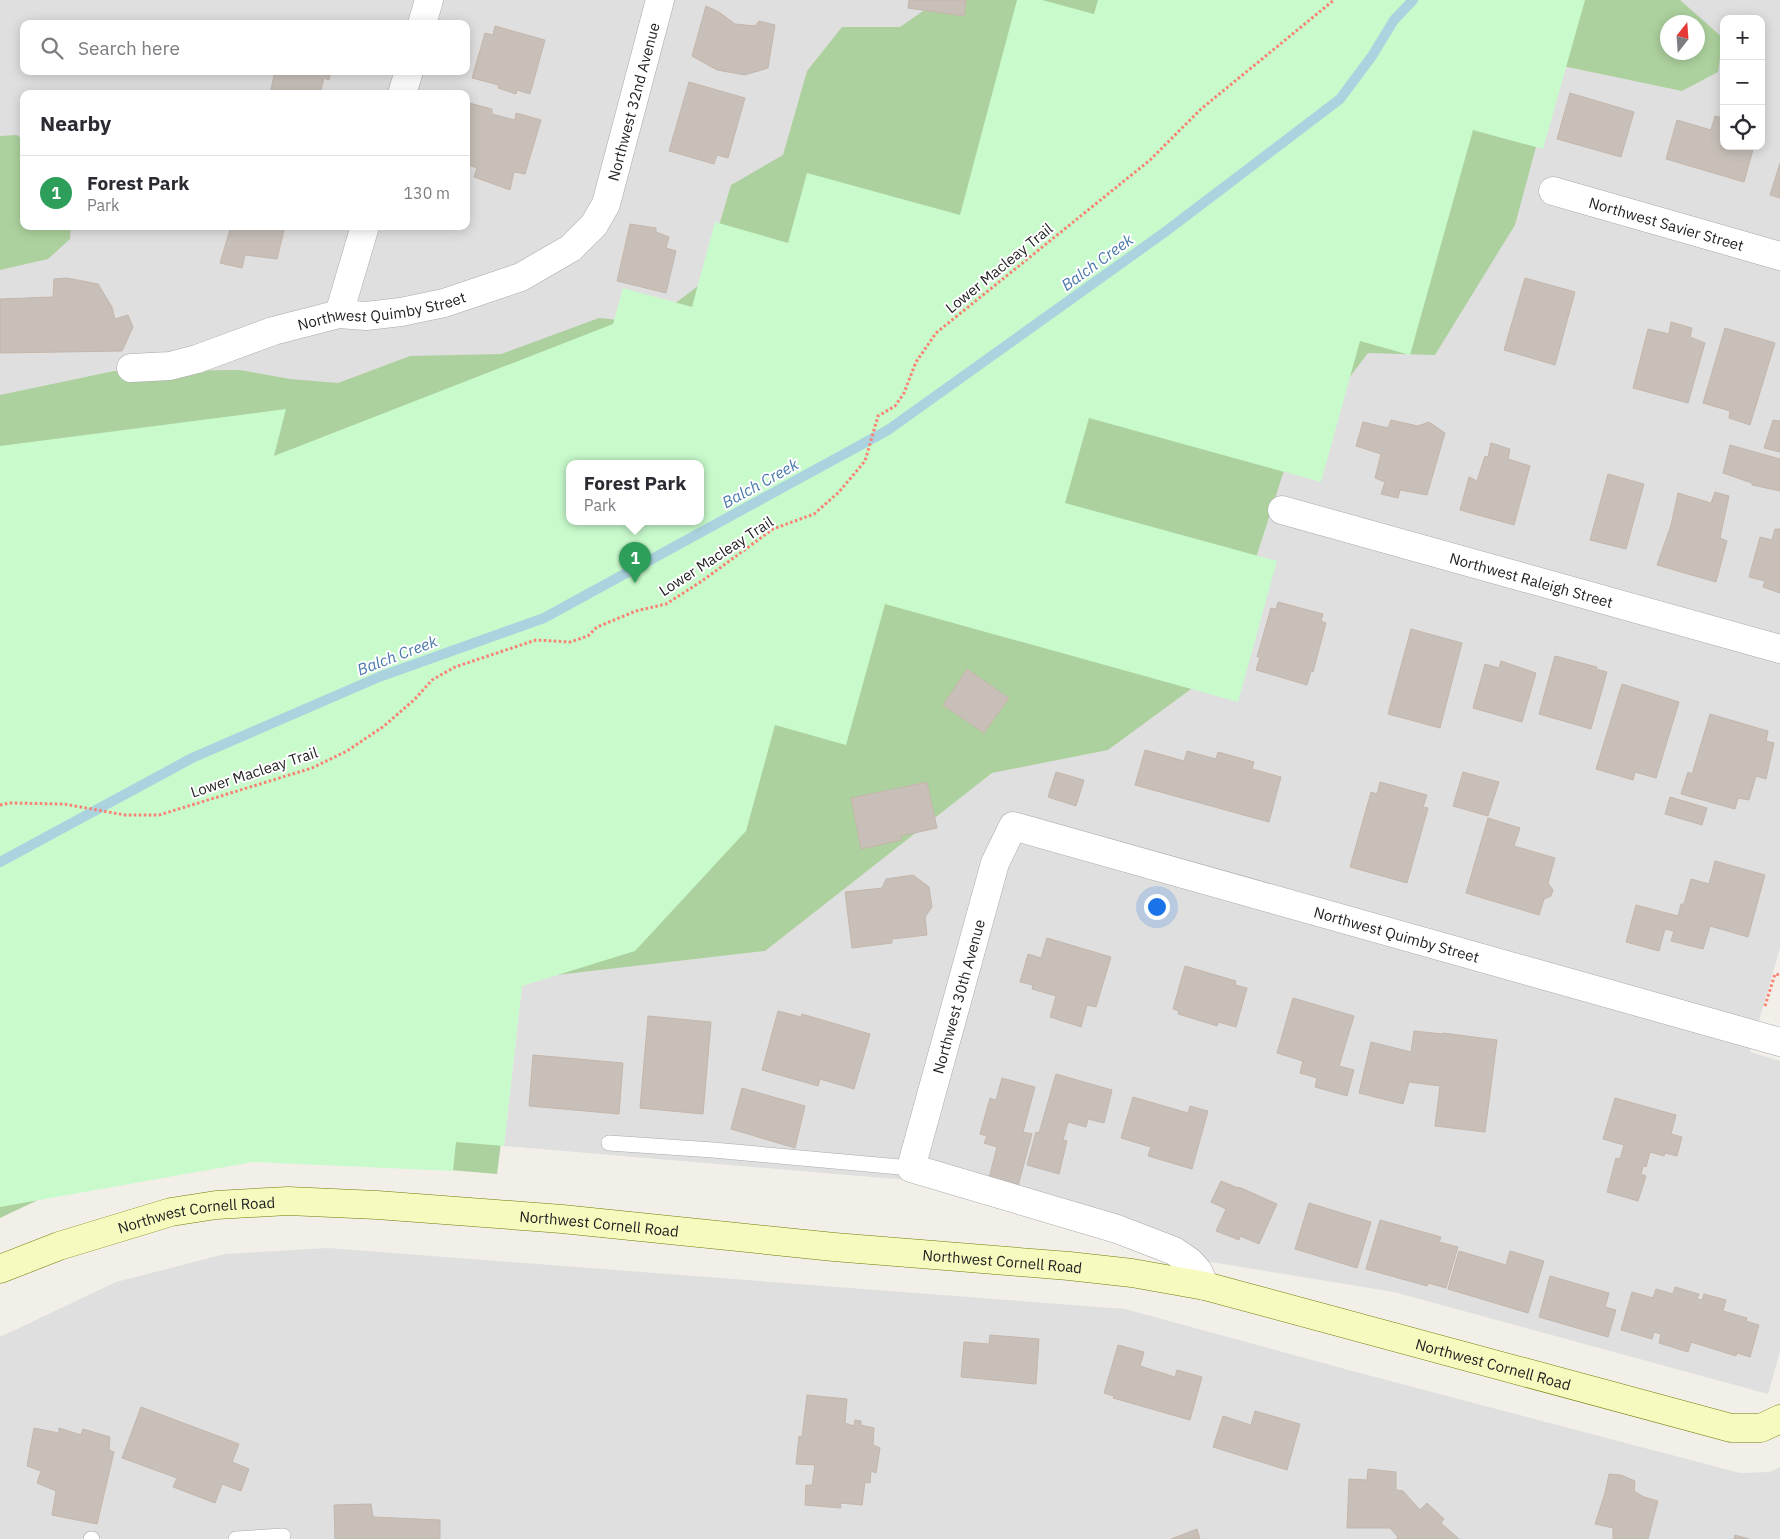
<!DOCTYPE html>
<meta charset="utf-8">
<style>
:root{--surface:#fff;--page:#f2f2f3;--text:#2b2b33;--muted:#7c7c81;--line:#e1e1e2;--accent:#d40000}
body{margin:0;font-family:"IBM Plex Sans",sans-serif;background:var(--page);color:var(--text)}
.controls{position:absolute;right:15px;top:15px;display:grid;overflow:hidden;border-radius:10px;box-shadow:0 2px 12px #0003}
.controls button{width:45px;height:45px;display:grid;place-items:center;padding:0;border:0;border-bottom:1px solid var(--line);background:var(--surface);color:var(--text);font:25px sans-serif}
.compass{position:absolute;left:1660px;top:15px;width:45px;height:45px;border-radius:50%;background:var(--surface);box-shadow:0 2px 12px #0003;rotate:17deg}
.you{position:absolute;left:1156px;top:906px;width:18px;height:18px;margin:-12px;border:4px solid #fff;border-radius:50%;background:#1a73e8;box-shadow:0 0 0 8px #1a73e833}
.badge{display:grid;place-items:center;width:32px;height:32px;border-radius:50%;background:var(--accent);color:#fff;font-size:16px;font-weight:700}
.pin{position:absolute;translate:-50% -41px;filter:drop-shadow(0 1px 2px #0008)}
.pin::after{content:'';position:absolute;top:26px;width:18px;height:15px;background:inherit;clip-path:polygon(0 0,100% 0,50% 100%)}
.popup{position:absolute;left:566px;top:460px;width:138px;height:65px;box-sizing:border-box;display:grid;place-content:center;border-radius:10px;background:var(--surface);filter:drop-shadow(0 1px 4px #0005);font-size:16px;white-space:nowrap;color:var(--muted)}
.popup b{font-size:19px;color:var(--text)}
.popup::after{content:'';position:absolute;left:50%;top:100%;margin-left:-10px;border:10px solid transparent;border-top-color:var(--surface)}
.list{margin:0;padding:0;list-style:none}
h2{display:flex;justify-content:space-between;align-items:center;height:65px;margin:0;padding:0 20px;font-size:21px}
h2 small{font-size:16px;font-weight:400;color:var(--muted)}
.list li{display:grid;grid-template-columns:32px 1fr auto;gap:15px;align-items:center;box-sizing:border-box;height:75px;padding:0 20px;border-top:1px solid var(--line)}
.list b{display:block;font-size:19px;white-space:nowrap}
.list p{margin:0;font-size:16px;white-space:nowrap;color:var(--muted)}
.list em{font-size:16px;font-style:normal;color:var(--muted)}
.icon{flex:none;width:28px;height:28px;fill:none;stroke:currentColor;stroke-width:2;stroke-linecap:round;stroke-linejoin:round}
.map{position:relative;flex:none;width:1780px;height:1539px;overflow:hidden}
.search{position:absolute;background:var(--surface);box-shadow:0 2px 12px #0003;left:20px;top:20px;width:450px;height:55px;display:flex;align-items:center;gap:12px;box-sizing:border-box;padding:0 18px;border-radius:10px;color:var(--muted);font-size:19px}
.panel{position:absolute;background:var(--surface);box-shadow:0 2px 12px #0003;left:20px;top:90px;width:450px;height:140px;border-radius:10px}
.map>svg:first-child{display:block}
.residential{fill:#e0dfdf;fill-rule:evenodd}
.forest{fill:#add19e;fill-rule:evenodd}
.park{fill:#c8facc;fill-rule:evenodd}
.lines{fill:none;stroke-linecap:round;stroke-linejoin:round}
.stream{stroke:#aad3df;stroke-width:10}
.building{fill:#c7bfb8;stroke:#c4b6ab}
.lane-casing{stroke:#a9a9a9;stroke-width:16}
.street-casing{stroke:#a9a9a9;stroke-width:29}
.secondary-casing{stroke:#707d05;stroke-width:29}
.path{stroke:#fa8072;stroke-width:3;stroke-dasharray:2.5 2.5;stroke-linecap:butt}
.lane{stroke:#fff;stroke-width:15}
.street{stroke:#fff;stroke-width:28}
.secondary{stroke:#f7fabf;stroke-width:28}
.labels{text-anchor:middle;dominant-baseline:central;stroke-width:4;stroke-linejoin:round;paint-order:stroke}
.street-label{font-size:15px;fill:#222;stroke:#fff}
.water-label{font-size:16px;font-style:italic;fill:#4a7aab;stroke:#fff}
</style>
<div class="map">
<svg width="1780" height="1539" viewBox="0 0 1780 1539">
<rect width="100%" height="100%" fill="#f2efe9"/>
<g class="residential">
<path d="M0,0H1017L692,308L614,324L273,456L0,446ZM24,24H466V71H24ZM24,94H466V226H24Z"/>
<path d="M1585,0H1780V948L1750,1052L1780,1061V1352L1768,1394L1394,1292L1138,1250L908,1180L504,1146L522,986L635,951L1065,503L1360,341L1410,355L1473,129ZM1724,19H1761V146H1724ZM1668,22H1698V52H1668Z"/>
<polygon points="328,1248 1125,1309 1356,1372 1740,1473 1770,1472 1780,1467 1780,1539 0,1539 0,1337 116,1282 225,1254"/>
</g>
<g class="forest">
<path d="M939,0H1680L1723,38L1718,72L1682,91L1558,65L1515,225L1435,355L1368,353L1288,458L1221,667L1108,750L992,773L765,951L522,979L497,1174L285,1156L59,1190L0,1218V395L114,371L240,370L290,379L338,383L410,356L501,354L599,318L649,323L702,283L731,185L783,155L807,71L842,27H900ZM1668,22H1698V52H1668ZM570,464H700V522H570Z"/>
<polygon points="17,135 24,141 24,226 71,226 70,239 48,259 0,270 0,136"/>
</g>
<path class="park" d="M1017,0H1042L1094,14L1098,0H1585L1543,149L1473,130L1410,355L1360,341L1321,482L1089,418L1065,503L1277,561L1238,702L885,604L846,745L775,725L746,831L635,951L522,986L504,1146L456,1142L453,1171L253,1162L0,1207V446L286,409L274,456L613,324L623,288L692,307L715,222L788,243L807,173L960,215ZM570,464H700V522H570Z"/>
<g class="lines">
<polyline class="stream" points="0,862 192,758 379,677 544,618 888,430 1165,232 1340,99 1372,56 1394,20 1413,0"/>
</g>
<g class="building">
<polygon points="909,0 966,0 964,16 908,8"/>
<polygon points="706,6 719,12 735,24 755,26 759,21 775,25 768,68 745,75 717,70 692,56"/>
<polygon points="495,26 545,40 530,94 517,90 516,94 498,88 499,85 472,78 485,33 493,35"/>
<polygon points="275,71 331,71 329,80 324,78 320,94 270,94"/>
<polygon points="689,82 745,98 728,158 717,155 714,164 669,151"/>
<polygon points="1570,93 1634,112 1621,157 1557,139"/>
<polygon points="469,103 492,109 492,114 515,120 516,113 541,120 525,174 514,172 510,190 474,177 477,168 466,164 466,146 469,136 466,135 466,111"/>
<polygon points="1715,116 1724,118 1724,146 1754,146 1744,182 1666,159 1677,120 1711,130"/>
<polygon points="1780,163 1780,198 1770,195"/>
<polygon points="630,224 656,228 656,232 669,237 666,248 676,251 666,293 617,281"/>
<polygon points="231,226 285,226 277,259 245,255 242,268 220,263"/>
<polygon points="67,278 98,284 112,307 115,319 128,315 133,327 122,351 0,353 0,299 53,297 54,279"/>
<polygon points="1525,278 1575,292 1555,365 1504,350"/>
<polygon points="1671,322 1692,328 1690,337 1705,343 1688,403 1633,388 1648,329 1669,334"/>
<polygon points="1725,328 1775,343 1750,425 1729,418 1730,411 1703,403"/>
<polygon points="1391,420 1418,426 1429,422 1445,433 1427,495 1400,490 1398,498 1381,494 1385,482 1375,478 1381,454 1356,446 1363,422 1388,428"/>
<polygon points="1773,420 1780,421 1780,452 1764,448"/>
<polygon points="1491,443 1510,449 1508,459 1530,466 1514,525 1460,510 1469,477 1477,481 1485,456 1488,457"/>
<polygon points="1730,445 1780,459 1780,491 1752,485 1752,483 1723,473"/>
<polygon points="1608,474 1644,484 1626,549 1590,540"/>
<polygon points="1715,492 1729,496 1720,538 1727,541 1716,582 1657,565 1671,525 1678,493 1711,503"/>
<polygon points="1775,529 1780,529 1780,593 1763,587 1765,581 1749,577 1760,537 1772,540"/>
<polygon points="1278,602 1323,614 1321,621 1326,623 1313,672 1311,671 1307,685 1256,670 1260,657 1257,657 1271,608 1276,609"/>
<polygon points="1411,629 1462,643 1440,728 1388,714"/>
<polygon points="1555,656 1597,667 1596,669 1607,672 1591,729 1539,714"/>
<polygon points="1501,661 1536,673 1522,722 1473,708 1485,664 1499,668"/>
<polygon points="967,669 1009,698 984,733 943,705"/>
<polygon points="1622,684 1679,702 1656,778 1635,772 1633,780 1596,769"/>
<polygon points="1710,714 1768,731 1766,741 1774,743 1766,779 1756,776 1749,800 1738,798 1735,809 1681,794 1688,772 1692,774"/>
<polygon points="1145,750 1184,761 1187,751 1216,759 1218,752 1254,762 1252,769 1281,777 1269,822 1135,785"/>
<polygon points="1056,772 1084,780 1076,806 1048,797"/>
<polygon points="1463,772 1499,782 1488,816 1453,806"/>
<polygon points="927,782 937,828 900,836 902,840 861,849 851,798"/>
<polygon points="1380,782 1427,795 1423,807 1428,808 1407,883 1350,867 1371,792 1377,794"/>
<polygon points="1670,797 1707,808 1702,825 1665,814"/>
<polygon points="1488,818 1520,828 1514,846 1555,858 1548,883 1553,890 1551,896 1544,899 1539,915 1466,893"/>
<polygon points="1715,861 1765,875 1748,937 1710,926 1703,949 1671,941 1674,931 1665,929 1659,951 1626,942 1636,905 1678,916 1681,904 1684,904 1691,879 1709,884"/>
<polygon points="913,875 929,887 932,907 925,917 927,935 892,939 892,943 852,948 845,892 882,888 886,879"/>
<polygon points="1047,938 1111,957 1096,1007 1087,1005 1081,1027 1050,1017 1056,996 1032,989 1033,985 1020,982 1028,954 1041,958"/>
<polygon points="1185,966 1236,981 1235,985 1247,988 1236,1027 1218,1022 1217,1026 1178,1014 1179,1011 1173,1009"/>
<polygon points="1293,998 1354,1016 1339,1066 1354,1070 1347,1096 1315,1087 1317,1078 1300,1073 1303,1061 1277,1053"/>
<polygon points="778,1011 801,1017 802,1014 870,1034 854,1089 820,1079 818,1086 762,1070"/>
<polygon points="648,1016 711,1022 703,1114 640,1108"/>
<polygon points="1414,1031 1442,1034 1443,1033 1497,1040 1485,1132 1435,1126 1440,1086 1409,1082 1403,1104 1359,1093 1371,1042 1411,1052"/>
<polygon points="533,1055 623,1063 619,1114 529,1106"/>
<polygon points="1056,1074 1112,1090 1104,1123 1088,1119 1086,1127 1068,1122 1063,1140 1067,1141 1059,1174 1027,1165 1036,1132 1039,1133"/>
<polygon points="1002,1078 1035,1087 1023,1132 1032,1134 1018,1186 989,1178 997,1147 984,1143 987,1136 980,1134 990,1098 996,1100"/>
<polygon points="742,1088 805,1106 795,1148 731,1129"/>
<polygon points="1133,1097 1188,1113 1190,1106 1208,1111 1192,1169 1148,1156 1151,1147 1121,1138"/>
<polygon points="1615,1098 1676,1115 1671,1134 1682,1137 1677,1156 1665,1153 1664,1156 1650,1152 1646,1167 1643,1166 1641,1174 1646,1176 1638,1201 1607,1192 1616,1158 1620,1159 1624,1145 1603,1139"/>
<polygon points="1221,1181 1238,1188 1239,1187 1277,1204 1259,1244 1240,1236 1239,1240 1216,1231 1226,1209 1211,1202"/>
<polygon points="1309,1203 1371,1222 1357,1268 1295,1249"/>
<polygon points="1380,1220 1441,1237 1439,1242 1458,1247 1446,1288 1428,1283 1427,1286 1366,1269"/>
<polygon points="1459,1251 1506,1265 1510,1251 1544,1261 1528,1313 1448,1289"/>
<polygon points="1550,1276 1609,1293 1605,1307 1616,1310 1608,1337 1539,1317"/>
<polygon points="1675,1287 1699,1294 1697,1299 1702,1300 1704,1294 1726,1300 1723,1311 1747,1318 1746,1321 1759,1325 1750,1357 1737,1353 1736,1356 1691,1342 1688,1352 1659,1343 1661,1334 1654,1332 1652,1339 1621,1330 1632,1292 1653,1298 1656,1289 1673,1294"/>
<polygon points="990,1335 1039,1339 1036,1384 961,1377 964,1342 989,1344"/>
<polygon points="1118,1345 1144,1352 1140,1366 1175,1377 1177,1370 1202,1377 1190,1420 1113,1398 1114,1396 1104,1393"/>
<polygon points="807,1395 847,1399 845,1423 854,1426 855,1420 861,1421 861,1425 874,1428 873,1445 880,1448 876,1473 871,1471 870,1483 865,1482 862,1505 840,1503 841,1508 805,1505 806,1485 812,1485 815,1465 796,1464 799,1436 802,1437"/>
<polygon points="141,1407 239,1444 232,1462 249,1469 241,1491 222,1484 215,1503 173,1487 177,1478 122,1458"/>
<polygon points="1255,1411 1300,1424 1287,1470 1213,1447 1223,1416 1251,1425"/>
<polygon points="34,1428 59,1433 59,1428 81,1435 83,1429 110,1437 109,1450 114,1452 97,1524 52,1515 56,1491 37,1483 41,1471 27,1466"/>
<polygon points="1368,1469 1396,1472 1396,1490 1403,1491 1420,1510 1427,1503 1444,1519 1441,1523 1459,1539 1396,1539 1398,1537 1390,1528 1347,1528 1349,1479 1367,1480"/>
<polygon points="1609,1474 1621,1475 1635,1481 1634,1491 1644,1497 1658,1501 1648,1539 1613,1539 1613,1528 1595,1524 1605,1493"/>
<polygon points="371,1504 373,1517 440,1520 440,1539 335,1539 334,1505"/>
<polygon points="1197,1529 1200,1539 1171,1539"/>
<polygon points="1735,1535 1749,1539 1734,1539"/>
</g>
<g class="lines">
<defs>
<g id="lane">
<polyline points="609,1143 713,1150 911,1168"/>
<polyline points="91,1539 92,1539"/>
<polyline points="236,1539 283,1536"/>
</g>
<g id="street">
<polyline points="422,24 429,0"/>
<polyline points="402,94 409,71"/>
<path id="s1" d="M1553,191L1780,256"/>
<polyline points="339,314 365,226"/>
<path id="s2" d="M131,368L170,366L197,359L273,331L339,314L366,316L401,312L444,303L521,277L571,248L594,225L606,204L660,0"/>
<path id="s3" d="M1282,510L1780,649"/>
<path id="s4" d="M1205,1286L1198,1271L1190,1262L1174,1251L1117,1229L911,1168L995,863L1013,826L1780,1042"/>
</g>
<g id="secondary">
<path id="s5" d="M0,1269L59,1246L171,1212L216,1205L288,1201L377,1205L562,1219L834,1247L1069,1266L1132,1273L1205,1286L1731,1428H1761L1780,1419"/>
</g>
</defs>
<use href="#lane" class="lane-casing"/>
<use href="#street" class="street-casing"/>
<use href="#secondary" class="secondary-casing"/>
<g class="path">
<polyline points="0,805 9,803 64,804 125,815 159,815 312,768 347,751 384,726 415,699 432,680 455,667 536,640 570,642 588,636 597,627 636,611 666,604 702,581 773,529 814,514 839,492 865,461 878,416 895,406 904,393 916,362 936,333 1150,160 1201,109 1334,0"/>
<polyline points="1765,1006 1775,974 1780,975"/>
</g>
<use href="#lane" class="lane"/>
<use href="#street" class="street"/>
<use href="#secondary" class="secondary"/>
</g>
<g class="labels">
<g class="street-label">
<text stroke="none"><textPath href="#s2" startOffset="624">Northwest 32nd Avenue</textPath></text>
<text stroke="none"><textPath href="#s1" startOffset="118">Northwest Savier Street</textPath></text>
<text transform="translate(999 268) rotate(-39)">Lower Macleay Trail</text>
<text stroke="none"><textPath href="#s2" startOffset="259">Northwest Quimby Street</textPath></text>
<text transform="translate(716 556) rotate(-33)">Lower Macleay Trail</text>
<text stroke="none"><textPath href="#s3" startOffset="259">Northwest Raleigh Street</textPath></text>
<text transform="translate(254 772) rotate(-18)">Lower Macleay Trail</text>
<text stroke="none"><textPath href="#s4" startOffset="1080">Northwest Quimby Street</textPath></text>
<text stroke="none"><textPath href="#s4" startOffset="502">Northwest 30th Avenue</textPath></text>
<text stroke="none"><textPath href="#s5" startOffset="205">Northwest Cornell Road</textPath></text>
<text stroke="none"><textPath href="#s5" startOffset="610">Northwest Cornell Road</textPath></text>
<text stroke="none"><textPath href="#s5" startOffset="1015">Northwest Cornell Road</textPath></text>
<text stroke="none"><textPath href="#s5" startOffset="1518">Northwest Cornell Road</textPath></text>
</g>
<g class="water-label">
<text transform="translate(1097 262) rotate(-36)">Balch Creek</text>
<text transform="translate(760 483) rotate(-29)">Balch Creek</text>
<text transform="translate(397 655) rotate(-21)">Balch Creek</text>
</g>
</g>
</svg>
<div class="controls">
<button>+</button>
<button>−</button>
<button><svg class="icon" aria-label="locate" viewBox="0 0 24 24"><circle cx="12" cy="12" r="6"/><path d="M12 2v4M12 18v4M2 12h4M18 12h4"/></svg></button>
</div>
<svg class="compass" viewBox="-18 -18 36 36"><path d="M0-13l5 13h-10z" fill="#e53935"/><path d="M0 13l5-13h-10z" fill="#7c7c81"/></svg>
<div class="you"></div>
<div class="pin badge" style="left:635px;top:583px;background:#2e9e5b">1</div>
<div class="popup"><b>Forest Park</b>Park</div>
<div class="search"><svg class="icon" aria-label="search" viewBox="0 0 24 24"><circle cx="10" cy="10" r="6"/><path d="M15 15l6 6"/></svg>Search here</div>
<section class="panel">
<h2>Nearby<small></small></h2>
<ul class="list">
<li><span class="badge" style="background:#2e9e5b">1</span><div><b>Forest Park</b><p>Park</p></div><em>130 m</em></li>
</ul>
</section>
</div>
